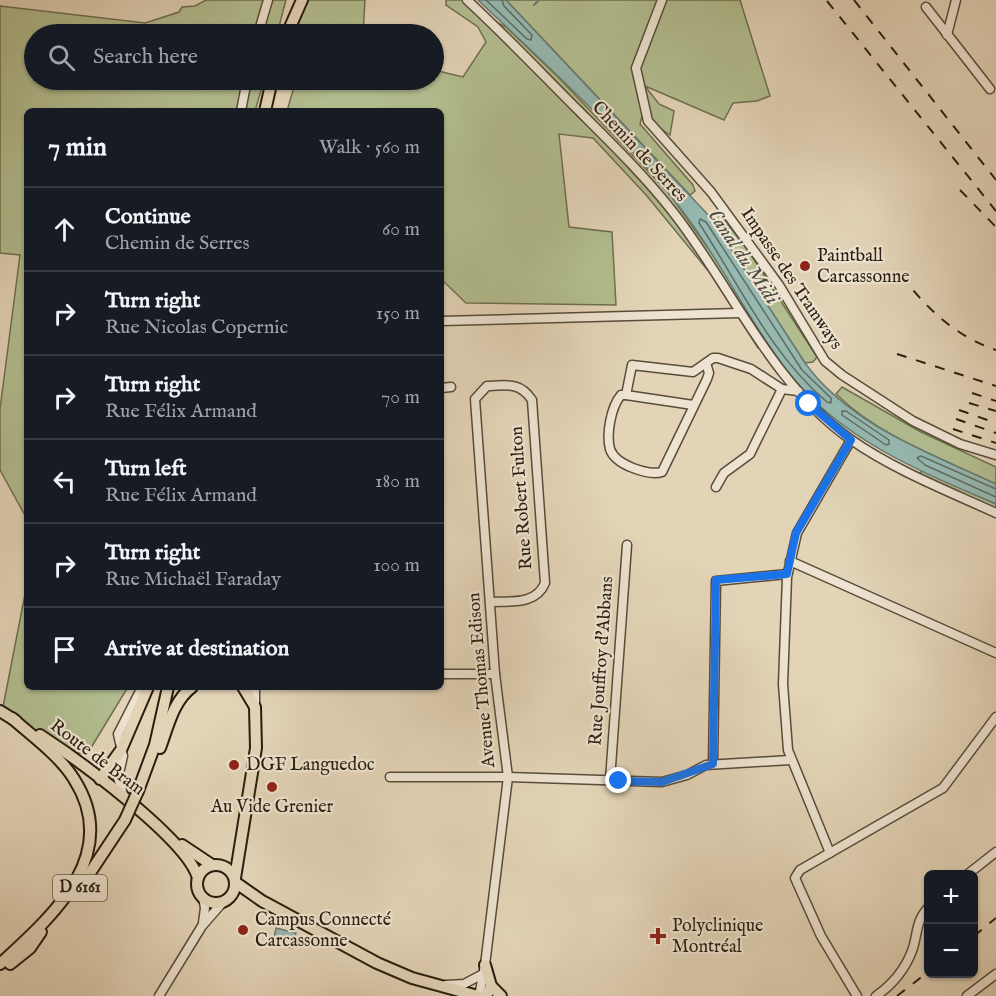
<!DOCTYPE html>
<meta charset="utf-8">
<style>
:root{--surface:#171b24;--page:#20242c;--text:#f1f3f6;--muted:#9ea1a6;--line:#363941}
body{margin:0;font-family:"IM FELL English",serif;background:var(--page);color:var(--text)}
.controls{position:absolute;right:18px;bottom:18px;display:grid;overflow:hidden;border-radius:9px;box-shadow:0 2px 4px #0004}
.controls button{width:54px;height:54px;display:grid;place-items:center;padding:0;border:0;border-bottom:2px solid var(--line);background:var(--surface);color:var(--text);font:30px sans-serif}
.stop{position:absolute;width:18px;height:18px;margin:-14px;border:4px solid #1a73e8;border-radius:50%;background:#fff}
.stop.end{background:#1a73e8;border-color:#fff;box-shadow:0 2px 6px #0008}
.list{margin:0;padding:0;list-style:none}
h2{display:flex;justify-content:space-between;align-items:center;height:78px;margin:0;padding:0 24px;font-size:26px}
h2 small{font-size:20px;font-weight:400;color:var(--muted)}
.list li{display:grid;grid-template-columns:39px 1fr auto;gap:18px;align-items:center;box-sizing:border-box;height:84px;padding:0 24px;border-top:2px solid var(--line)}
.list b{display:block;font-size:22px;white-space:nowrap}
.list p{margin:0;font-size:20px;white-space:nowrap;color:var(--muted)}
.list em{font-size:20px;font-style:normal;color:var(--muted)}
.icon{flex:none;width:33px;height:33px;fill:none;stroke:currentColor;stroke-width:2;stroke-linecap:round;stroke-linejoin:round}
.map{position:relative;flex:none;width:996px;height:996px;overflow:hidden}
.search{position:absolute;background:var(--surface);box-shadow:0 2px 4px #0004;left:24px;top:24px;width:420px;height:66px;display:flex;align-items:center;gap:15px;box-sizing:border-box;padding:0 21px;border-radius:33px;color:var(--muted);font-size:22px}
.panel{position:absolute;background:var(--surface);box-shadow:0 2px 4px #0004;left:24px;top:108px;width:420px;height:582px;border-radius:9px}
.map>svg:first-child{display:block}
.green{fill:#b2bd8f;stroke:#6e6e50;stroke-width:1.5}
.water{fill:#95b8b0;stroke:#6a7a70;stroke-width:1.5}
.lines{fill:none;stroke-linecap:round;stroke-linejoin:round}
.shore{stroke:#606b60;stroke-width:1.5}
.stream{stroke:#6a7a70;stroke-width:2}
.minor-casing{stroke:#584c3a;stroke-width:11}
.major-casing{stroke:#2a1e10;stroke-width:14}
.minor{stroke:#ede3d0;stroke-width:8}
.major{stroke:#e3d4b7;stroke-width:10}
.rail{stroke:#2a1e10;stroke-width:2;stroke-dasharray:10 10;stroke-linecap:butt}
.major-bridge-casing{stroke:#2a1e10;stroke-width:14;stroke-linecap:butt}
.major-bridge{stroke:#e3d4b7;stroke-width:10}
.route{stroke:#1a73e8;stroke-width:8}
.poi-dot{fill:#8f2418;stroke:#ede3d0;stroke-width:2}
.labels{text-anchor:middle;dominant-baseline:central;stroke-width:4.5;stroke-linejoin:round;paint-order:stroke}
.shield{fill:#ede3d0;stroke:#64594a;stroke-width:1.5}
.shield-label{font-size:16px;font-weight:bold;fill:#2a1e10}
.street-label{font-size:18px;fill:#2a1e10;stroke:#ede3d0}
.poi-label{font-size:18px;fill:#2a1e10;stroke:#ede3d0;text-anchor:start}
.water-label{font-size:20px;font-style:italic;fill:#4a4c40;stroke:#ede3d0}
</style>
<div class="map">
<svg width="996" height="996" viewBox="0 0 996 996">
<rect width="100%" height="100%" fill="#e3d4b7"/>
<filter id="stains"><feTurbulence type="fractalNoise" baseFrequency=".00333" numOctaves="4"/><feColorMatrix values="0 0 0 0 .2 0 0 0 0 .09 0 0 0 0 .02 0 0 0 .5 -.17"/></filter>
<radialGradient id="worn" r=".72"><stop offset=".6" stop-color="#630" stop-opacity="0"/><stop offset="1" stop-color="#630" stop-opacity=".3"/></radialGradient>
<g class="green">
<polygon points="206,0 286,0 277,34 34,34 34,80 264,80 255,111 27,111 27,519 0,470 0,409 20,255 0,253 0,6 145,23 179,12 182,7 195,6"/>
<polygon points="308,0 365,0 363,34 294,34"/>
<polygon points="446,0 468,0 484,16 506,27 558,77 668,192 722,268 770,348 758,348 710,273 647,196 593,138 559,134 569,227 612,232 616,305 466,303 441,279 441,111 287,111 296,80 434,80 434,70 463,77 486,42 478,27 446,5"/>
<polygon points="506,0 740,0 770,96 757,101 733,103 724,120 645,86 659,104 674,111 670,135 642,116 640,124 693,185 695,191 690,195"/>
<polygon points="715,214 720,214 749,252 817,357 813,362 805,363 711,218"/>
<path d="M842,387L921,432L996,467V484C941,458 880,437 836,394Z"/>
<polygon points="923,470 996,504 996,511 925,478 920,473"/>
<polygon points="27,584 27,687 128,687 86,756 1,717"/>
</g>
<g class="water">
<path d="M478,0H506L711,218L805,363C850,425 929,453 996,484V504C924,473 844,441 793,378C747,321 717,251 669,194C612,124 543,62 478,0Z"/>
<polygon points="276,928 296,933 292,948 273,943"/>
</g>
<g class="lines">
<g class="shore">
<polyline points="486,0 527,39 531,40 532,35 504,6 502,0"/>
<path d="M700,219L706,222L802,370L831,398V403L827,402C771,355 739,284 699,223Z"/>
<polygon points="842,411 846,411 889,440 889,444 886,445 842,415"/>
<polyline points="996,489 921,456 917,458 925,465 996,497"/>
</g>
<polyline class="stream" points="534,5 539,0"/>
<defs>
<g id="minor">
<path d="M467,0C505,35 540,72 577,109C610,142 644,175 673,212C732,287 770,382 850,439C894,470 948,491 996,513"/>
<polyline points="662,0 636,68 648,121 711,192 779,285 825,361 842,375 913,421 960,444 996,455"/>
<polyline points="926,7 990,89"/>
<polyline points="258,34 268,0"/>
<polyline points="947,35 956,0"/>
<polyline points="241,111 247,80"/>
<polyline points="441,321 739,313"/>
<polyline points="441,388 451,387"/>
<path d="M626,395H621C611,407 606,434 610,449C615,465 649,476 662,472L707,379L709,373L706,363"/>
<polyline points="693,405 626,395 632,365 693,372 713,358 718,358 751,369 782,389"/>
<polyline points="716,487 724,473 750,454 782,389 798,391"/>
<polyline points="790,561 996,653"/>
<polyline points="441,674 495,674"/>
<polyline points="255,687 255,707"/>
<polyline points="713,764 716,581 787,574"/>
<polyline points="390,777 508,777 662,782 687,775 706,765 790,760"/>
<polyline points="610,780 627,545"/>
<polyline points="123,794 118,778 123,756 118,734 142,687"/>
<polyline points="830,853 788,750 783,684 787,577 797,533 851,440"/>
<polyline points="968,874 996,852"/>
<polyline points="203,923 205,908 203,897"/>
<polyline points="446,985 464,984 481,975"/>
<polyline points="159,996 202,926 223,902"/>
<path d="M479,996L485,965L508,777L495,674L475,399L487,386C507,385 520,382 532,400L545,583C536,605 511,601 491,602"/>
<polyline points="857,996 821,936 795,878 800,870 943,788 996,717"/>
<path d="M876,996C892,985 905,969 912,951C918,935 915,922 928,908"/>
<polyline points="967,996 996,974"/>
</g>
<g id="major">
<polyline points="287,34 302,0"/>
<polyline points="265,111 272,80"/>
<polyline points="0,711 16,721"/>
<path d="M40,735C77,759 187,839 198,878"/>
<path d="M160,748C168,727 173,701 192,687"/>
<polyline points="100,779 121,750 148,687"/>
<polyline points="138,791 155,745 168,687"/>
<polyline points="182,845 212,865"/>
<circle cx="216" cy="884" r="19"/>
<polyline points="235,878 256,748 255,707 243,687"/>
<polyline points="235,882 262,901 377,963 412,978 478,996"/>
<polyline points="76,894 125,820"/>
<path d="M0,964C51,917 123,856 74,779C59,755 33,737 12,718"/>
<polyline points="10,964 30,948 41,932"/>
<polyline points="485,965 491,986 486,996"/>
<polyline points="491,986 501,996"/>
</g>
</defs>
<use href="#minor" class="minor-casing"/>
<use href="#major" class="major-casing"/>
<use href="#minor" class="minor"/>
<use href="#major" class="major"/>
<g class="rail">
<polyline points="854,0 996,180"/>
<polyline points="827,1 996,211"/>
<polyline points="960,190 996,227"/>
<path d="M901,275C926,308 955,336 996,350"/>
<polyline points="897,354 996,386"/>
<polyline points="972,393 996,401"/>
<polyline points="969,403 996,411"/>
<polyline points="959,410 996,423"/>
<polyline points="956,419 996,433"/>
<polyline points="953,429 996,443"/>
<polyline points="974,936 996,918"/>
<polyline points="897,996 928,972"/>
</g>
<defs>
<polyline id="major-bridge" points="125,820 138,791"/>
</defs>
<use href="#major-bridge" class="major-bridge-casing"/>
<use href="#major-bridge" class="major-bridge"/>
</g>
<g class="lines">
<polyline class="route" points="619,781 662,782 713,764 716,580 787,574 796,533 851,440 809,404"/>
</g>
<g class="poi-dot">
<circle cx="805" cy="266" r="6"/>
<circle cx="234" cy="765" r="6"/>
<circle cx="272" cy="787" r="6"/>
<circle cx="243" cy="930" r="6"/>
<path d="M655 927h6v6h6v6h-6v6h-6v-6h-6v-6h6z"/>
</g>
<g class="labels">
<rect class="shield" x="53" y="875" width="54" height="26" rx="4.5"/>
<g class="shield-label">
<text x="80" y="888">D 6161</text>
</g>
<g class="street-label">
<text transform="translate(639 152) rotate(47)">Chemin de Serres</text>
<text transform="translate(791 279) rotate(56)">Impasse des Tramways</text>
<text transform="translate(522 498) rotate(-94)">Rue Robert Fulton</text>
<text transform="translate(602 661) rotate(-86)">Rue Jouffroy d'Abbans</text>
<text transform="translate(482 680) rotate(-95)">Avenue Thomas Edison</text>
<text transform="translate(97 758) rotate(37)">Route de Bram</text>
</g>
<g class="poi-label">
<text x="817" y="256">Paintball<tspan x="817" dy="21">Carcassonne</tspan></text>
<text x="246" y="765">DGF Languedoc</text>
<text x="272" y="807" text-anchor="middle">Au Vide Grenier</text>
<text x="255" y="920">Campus Connecté<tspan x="255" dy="21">Carcassonne</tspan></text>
<text x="672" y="926">Polyclinique<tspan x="672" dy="21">Montréal</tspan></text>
</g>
<g class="water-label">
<text transform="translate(743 257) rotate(56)">Canal du Midi</text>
</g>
</g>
<rect width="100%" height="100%" filter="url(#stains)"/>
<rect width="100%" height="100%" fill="url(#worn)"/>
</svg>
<div class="controls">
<button>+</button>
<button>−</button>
</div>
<div class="stop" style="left:809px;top:404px"></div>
<div class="stop end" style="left:619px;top:781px"></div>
<div class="search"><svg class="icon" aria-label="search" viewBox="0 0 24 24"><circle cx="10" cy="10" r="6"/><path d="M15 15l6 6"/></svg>Search here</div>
<section class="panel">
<h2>7 min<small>Walk · 560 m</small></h2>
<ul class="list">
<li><svg class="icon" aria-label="ahead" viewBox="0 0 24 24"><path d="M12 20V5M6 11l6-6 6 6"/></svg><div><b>Continue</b><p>Chemin de Serres</p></div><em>60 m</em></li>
<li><svg class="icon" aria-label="right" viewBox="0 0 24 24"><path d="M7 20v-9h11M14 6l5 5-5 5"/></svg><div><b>Turn right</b><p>Rue Nicolas Copernic</p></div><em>150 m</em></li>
<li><svg class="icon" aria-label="right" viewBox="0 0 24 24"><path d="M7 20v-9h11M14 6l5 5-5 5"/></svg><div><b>Turn right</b><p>Rue Félix Armand</p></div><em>70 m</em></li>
<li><svg class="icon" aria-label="left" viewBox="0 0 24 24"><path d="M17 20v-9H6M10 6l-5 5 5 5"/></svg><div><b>Turn left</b><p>Rue Félix Armand</p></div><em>180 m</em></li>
<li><svg class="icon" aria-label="right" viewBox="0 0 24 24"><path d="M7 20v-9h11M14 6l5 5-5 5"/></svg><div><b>Turn right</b><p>Rue Michaël Faraday</p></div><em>100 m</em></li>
<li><svg class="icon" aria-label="arrive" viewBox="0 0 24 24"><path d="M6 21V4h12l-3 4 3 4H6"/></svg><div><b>Arrive at destination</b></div></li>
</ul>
</section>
</div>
